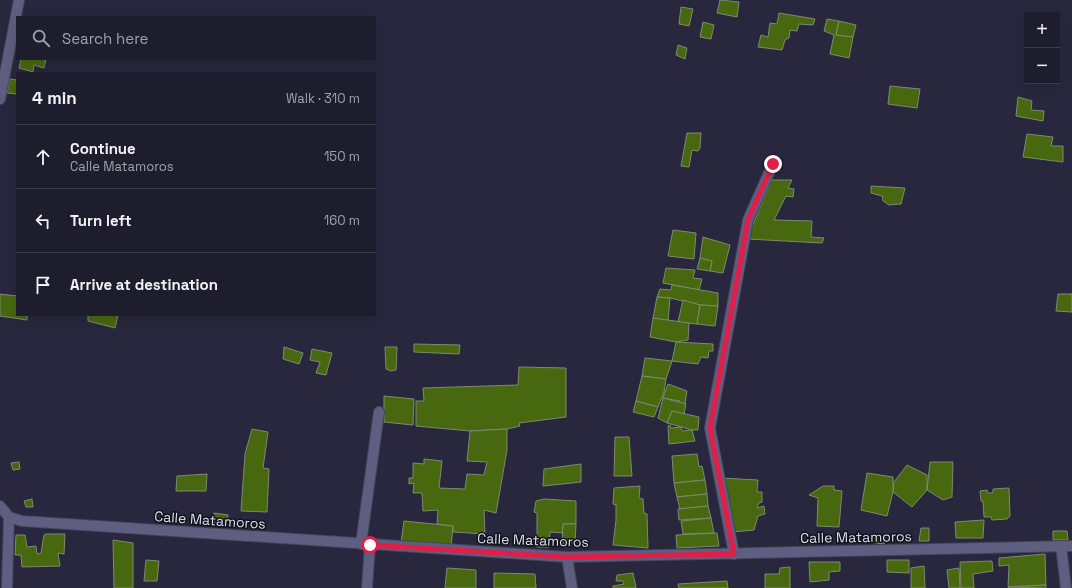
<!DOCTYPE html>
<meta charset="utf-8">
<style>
:root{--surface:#1e1d2e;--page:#262636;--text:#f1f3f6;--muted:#a1a2aa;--line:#3c3b4a}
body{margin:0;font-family:"Space Grotesk",sans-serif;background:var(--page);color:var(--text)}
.controls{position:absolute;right:12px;top:12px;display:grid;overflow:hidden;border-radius:0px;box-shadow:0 4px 16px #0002}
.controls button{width:36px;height:36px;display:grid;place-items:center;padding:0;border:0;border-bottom:1px solid var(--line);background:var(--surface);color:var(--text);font:20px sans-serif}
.stop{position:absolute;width:12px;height:12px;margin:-9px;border:3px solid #e11d48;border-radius:50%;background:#fff}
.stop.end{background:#e11d48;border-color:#fff;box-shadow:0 1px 4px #0008}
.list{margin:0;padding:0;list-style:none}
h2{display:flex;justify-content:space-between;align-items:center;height:52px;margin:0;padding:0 16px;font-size:17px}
h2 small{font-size:13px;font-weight:400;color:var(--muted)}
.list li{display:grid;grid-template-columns:26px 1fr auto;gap:12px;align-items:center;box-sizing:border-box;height:64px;padding:0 16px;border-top:1px solid var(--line)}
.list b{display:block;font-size:15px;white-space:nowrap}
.list p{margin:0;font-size:13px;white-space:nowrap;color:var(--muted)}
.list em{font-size:13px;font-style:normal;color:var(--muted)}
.icon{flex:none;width:22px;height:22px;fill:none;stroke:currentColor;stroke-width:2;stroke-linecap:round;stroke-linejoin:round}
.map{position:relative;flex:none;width:1072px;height:588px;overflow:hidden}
.search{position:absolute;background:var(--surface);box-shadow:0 4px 16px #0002;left:16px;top:16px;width:360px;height:44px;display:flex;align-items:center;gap:10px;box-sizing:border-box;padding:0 14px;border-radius:0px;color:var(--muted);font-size:15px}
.panel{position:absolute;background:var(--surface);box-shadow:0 4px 16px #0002;left:16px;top:72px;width:360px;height:244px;border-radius:0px}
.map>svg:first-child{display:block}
.building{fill:#47680f;stroke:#7e8a71}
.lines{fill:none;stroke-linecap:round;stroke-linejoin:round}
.minor-casing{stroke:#454459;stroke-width:12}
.minor{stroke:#5e5e80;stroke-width:10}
.route{stroke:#e11d48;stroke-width:5}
.labels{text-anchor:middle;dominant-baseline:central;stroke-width:3;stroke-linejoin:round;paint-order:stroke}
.street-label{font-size:14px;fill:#dfdfee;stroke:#11121b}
</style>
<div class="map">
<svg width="1072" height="588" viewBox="0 0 1072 588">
<rect width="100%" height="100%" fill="#28273d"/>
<g class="building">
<polygon points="720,0 739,2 737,17 717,13"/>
<polygon points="681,7 693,9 689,26 679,24"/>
<polygon points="779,13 815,19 813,25 799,24 797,31 790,30 789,38 785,40 782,50 758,47 761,35 768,37 770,23 777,24"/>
<polygon points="827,19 839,21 836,35 853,37 849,58 830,54 834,35 824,31"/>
<polygon points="839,21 856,25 853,37 836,35"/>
<polygon points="703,22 714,25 711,39 700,37"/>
<polygon points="678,45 687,48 685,59 676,55"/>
<polygon points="21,59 46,59 44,68 34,65 33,72 19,68"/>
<polygon points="10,79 17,80 17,94 7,93"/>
<polygon points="890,86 920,89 917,108 888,104"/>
<polygon points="1018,97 1032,101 1031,110 1044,111 1043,121 1016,116"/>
<polygon points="687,133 701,133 700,148 698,151 692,150 689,167 681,166"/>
<polygon points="1027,134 1053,137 1051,146 1063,146 1063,162 1023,157"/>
<polygon points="772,180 792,180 788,188 794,189 793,197 786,196 774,220 812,221 811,237 824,238 822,243 747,239"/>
<polygon points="871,186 905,188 901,204 889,205 883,201 882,196 871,193"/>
<polygon points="673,230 696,233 694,259 668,256"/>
<polygon points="703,237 730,245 723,273 710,271 712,261 700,258"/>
<polygon points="700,258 712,261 710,271 697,269"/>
<polygon points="666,268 695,270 693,278 702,279 699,290 663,283"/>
<polygon points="672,285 718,293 718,306 700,305 670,298 657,297 660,289 671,290"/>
<polygon points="0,294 17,296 17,315 27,315 27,320 0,316"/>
<polygon points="1058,294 1072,294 1072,312 1056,311"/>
<polygon points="657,297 670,298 668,321 653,318"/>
<polygon points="683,300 700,305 697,324 678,322"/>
<polygon points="700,305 718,306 715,326 697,324"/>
<polygon points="88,315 118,315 115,328 88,321"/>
<polygon points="653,318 689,323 688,340 676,342 650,337"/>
<polygon points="676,342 713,344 713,351 709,351 708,358 701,357 698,364 672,361"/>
<polygon points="414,344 460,345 459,354 414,352"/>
<polygon points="284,347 303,353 299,364 283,359"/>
<polygon points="385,347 397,347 396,370 391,371 386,369"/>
<polygon points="312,349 332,353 326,375 316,373 320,362 310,360"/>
<polygon points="645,358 672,361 666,379 642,376"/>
<polygon points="519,367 566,368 566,417 519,423 520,426 507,429 470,431 416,426 416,401 424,401 423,388 518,385"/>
<polygon points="642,376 666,379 664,392 658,407 636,401"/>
<polygon points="668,384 687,391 685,404 678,403 680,401 663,398"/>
<polygon points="384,396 414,399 413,425 384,422"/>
<polygon points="663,398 686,404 684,414 672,411 667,423 658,418"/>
<polygon points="636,401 658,407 654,417 633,412"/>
<polygon points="672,411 699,417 698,430 692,430 667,423"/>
<polygon points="670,425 671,428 681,427 682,431 692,430 695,441 669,444 668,426"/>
<polygon points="252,429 268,432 263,468 269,469 267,512 241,511 245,454"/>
<polygon points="507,429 507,450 496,513 484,510 485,534 453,532 453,526 437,524 438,510 423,511 422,493 413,493 414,483 409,484 409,478 413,478 413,463 424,464 424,459 442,461 439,488 465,489 467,474 484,475 487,462 467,461 470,431"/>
<polygon points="615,437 629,437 632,476 614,476"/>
<polygon points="697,454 699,467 702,466 705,480 674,483 672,456"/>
<polygon points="19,462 20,469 13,470 11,463"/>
<polygon points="930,462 953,462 952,497 943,500 927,490"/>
<polygon points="581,464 581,482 543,486 544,469"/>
<polygon points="907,465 927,475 927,490 912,507 893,492 894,482"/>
<polygon points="867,473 893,477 893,492 887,516 861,510"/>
<polygon points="207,474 206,491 176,491 177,476"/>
<polygon points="721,478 758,480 757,492 762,492 762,502 759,503 757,508 764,506 765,514 758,516 754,530 731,532"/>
<polygon points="705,480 707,494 677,497 674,483"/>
<polygon points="640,486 639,498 643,499 644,513 647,514 648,548 613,545 616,520 616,505 613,504 614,488"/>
<polygon points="823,486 834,486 834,490 842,491 839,527 817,526 818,498 809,495"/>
<polygon points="1009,488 1010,516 1007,519 992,520 991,517 984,517 983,501 981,501 980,491 987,490 988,493 993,493 993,489"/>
<polygon points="707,494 708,506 680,509 677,497"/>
<polygon points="32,499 33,507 26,507 24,501"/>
<polygon points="544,499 576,501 576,524 563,524 563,533 550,532 549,547 537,547 537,513 534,512 536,501"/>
<polygon points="708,506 711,518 679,520 678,509"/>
<polygon points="214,513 228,515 226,526 213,525"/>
<polygon points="711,518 714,533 683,534 681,521"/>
<polygon points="984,520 983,538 956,538 955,522"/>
<polygon points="404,521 453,526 451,547 401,543"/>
<polygon points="563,524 576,524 575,543 562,543"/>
<polygon points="921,528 929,528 929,541 919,541"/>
<polygon points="1053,531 1067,531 1068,540 1053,540"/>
<polygon points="717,533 719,546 677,548 676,535"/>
<polygon points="46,534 65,534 64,554 58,553 60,566 22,567 21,555 15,555 16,535 25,535 27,547 36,546 37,554 41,553 44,535"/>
<polygon points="885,537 884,544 875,543 876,538"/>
<polygon points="113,540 133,543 133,588 114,588"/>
<polygon points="1045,554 1046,585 1008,587 1009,565 999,566 999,558"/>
<polygon points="146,560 159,561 157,581 144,581"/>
<polygon points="887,560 909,560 909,573 887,572"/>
<polygon points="992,561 993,571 973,574 974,588 961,588 960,562"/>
<polygon points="809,562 840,562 840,571 829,572 829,580 810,582"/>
<polygon points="924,566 925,588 911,588 911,568"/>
<polygon points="790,567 790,588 765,588 765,574 779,574 780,568"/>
<polygon points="447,568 476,570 476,588 445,588"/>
<polygon points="959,568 960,588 949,588 947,570"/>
<polygon points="494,573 535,574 536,588 494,588"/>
<polygon points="633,573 636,588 613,588 613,586 624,584 623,581 616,581 617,575"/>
<polygon points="727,581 728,588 679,588 678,584"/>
<polygon points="1046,585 1046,588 1008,587"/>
</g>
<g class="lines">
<defs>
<g id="minor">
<polyline points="0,99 19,0"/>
<polyline points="0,506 9,517 22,521 567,557 1072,546"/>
<polyline points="361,544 379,412"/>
<polyline points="1061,546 1066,588"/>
<polyline points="734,554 710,428 748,220 773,164"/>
<polyline points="567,557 572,588"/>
<polyline points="7,588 9,517"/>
<polyline points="367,588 370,545"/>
</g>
</defs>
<use href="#minor" class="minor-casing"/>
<use href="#minor" class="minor"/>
</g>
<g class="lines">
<polyline class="route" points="370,545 567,557 734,554 710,428 748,220 773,164"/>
</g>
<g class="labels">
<g class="street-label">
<text transform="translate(210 520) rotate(4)">Calle Matamoros</text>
<text transform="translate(856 537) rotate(-1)">Calle Matamoros</text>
<text transform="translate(533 540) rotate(2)">Calle Matamoros</text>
</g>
</g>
</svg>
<div class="controls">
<button>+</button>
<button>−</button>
</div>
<div class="stop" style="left:370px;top:545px"></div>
<div class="stop end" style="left:773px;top:164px"></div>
<div class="search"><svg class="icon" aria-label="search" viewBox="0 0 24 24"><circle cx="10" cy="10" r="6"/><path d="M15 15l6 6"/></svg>Search here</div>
<section class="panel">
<h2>4 min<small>Walk · 310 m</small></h2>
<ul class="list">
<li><svg class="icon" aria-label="ahead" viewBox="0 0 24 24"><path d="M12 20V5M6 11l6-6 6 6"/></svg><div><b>Continue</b><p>Calle Matamoros</p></div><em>150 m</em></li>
<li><svg class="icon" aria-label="left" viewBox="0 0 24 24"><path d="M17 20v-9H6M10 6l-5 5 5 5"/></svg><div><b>Turn left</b></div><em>160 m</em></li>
<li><svg class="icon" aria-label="arrive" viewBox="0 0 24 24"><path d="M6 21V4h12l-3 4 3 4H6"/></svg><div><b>Arrive at destination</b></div></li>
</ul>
</section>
</div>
